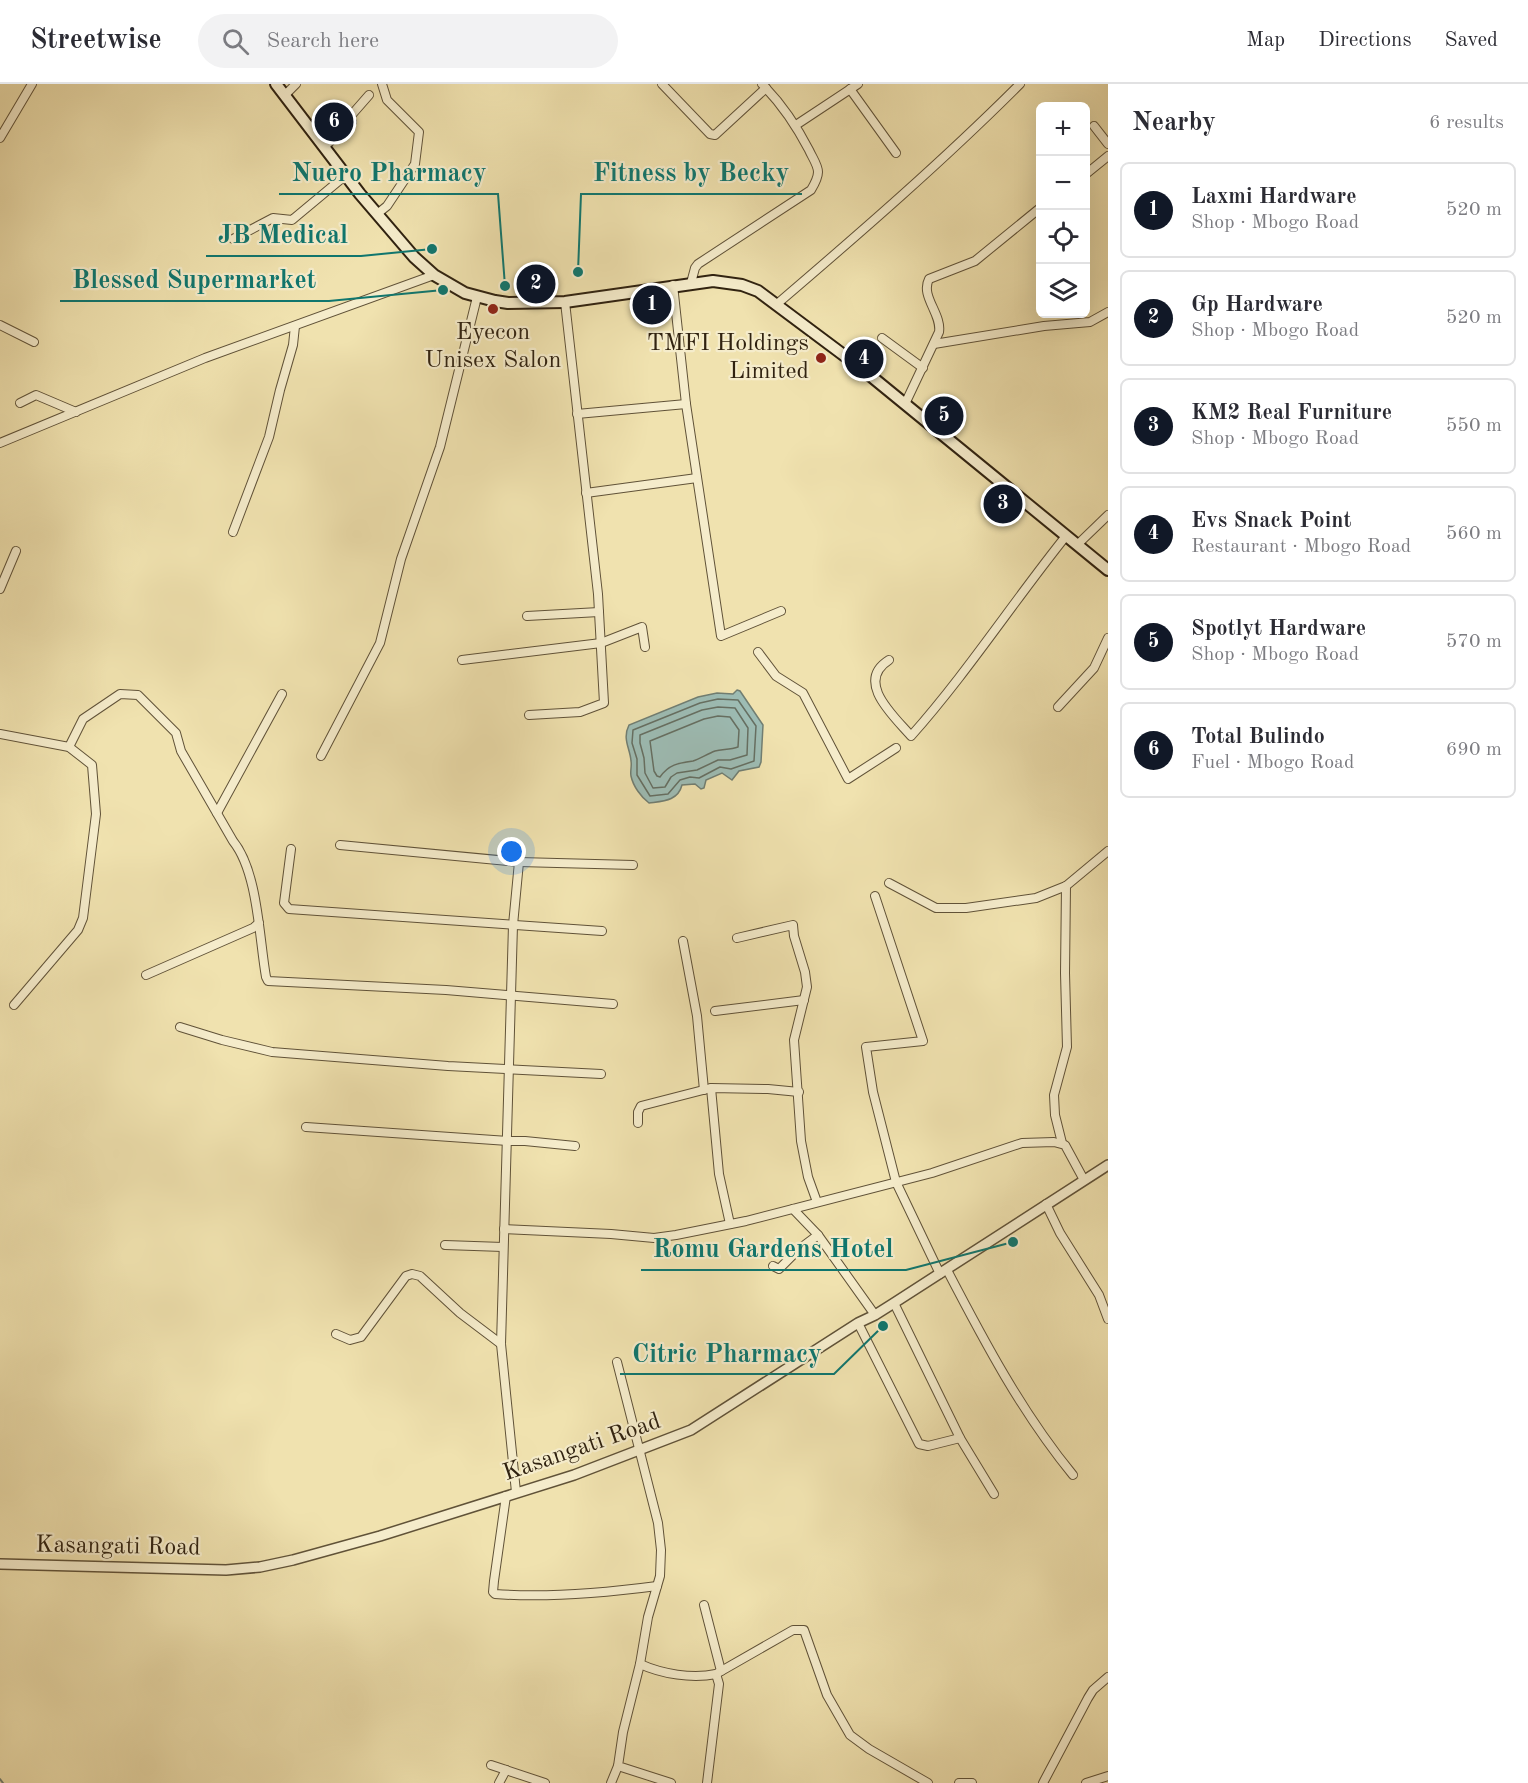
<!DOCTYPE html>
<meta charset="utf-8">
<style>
:root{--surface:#fff;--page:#f2f2f3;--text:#2b2b33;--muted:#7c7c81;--line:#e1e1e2;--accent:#111827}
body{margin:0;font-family:"Old Standard TT",serif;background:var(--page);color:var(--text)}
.controls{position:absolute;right:18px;top:18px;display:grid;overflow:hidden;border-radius:9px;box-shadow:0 6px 24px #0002}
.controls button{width:54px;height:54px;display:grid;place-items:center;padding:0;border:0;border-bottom:2px solid var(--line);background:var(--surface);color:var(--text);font:30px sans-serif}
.you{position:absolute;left:512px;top:768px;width:21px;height:21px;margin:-15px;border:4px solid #fff;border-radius:50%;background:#1a73e8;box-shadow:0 0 0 9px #1a73e833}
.badge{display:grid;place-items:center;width:39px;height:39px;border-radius:50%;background:var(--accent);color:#fff;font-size:20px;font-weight:700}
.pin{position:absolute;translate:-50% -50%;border:3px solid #fff;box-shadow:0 2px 6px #0006}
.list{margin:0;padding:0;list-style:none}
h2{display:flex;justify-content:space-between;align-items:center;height:78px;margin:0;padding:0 24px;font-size:26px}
h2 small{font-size:20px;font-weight:400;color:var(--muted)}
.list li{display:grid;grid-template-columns:39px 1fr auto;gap:18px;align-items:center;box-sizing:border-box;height:96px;margin:0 12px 12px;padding:0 12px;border:2px solid var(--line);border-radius:9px}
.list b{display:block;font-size:22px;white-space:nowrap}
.list p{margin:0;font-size:20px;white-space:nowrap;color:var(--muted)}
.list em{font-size:20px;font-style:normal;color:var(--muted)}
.icon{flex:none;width:33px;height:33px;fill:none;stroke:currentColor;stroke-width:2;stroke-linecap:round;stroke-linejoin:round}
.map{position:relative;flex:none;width:1108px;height:1699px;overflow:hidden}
header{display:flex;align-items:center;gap:36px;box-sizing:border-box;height:84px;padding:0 30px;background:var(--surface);border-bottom:2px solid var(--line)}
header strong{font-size:28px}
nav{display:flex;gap:33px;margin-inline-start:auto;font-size:21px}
.search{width:420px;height:54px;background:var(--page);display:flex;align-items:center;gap:15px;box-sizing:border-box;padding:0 21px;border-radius:33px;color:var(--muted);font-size:22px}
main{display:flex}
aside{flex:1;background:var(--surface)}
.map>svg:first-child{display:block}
.water{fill:#9dbcb4;stroke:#717e72;stroke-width:1.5}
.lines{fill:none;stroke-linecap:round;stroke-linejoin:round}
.shore{stroke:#666f62;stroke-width:1.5}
.stream{stroke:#717e72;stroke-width:2}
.minor-casing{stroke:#605238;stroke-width:10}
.tertiary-casing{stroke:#605238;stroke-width:12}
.secondary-casing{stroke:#302210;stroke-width:14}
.minor{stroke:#f5eccb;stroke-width:8}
.tertiary{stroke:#f5eccb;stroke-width:9}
.secondary{stroke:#f5eccb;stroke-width:10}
.poi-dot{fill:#8f2418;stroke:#f5eccb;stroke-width:2}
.labels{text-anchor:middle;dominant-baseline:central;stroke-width:4.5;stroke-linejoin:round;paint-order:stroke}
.poi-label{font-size:24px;fill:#302210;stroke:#f5eccb}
.street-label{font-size:24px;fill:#302210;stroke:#f5eccb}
.leader{fill:none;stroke:#0f766e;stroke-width:2}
.callout-dot{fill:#0f766e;stroke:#f5eccb;stroke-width:2}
.callout-label{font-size:26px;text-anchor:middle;font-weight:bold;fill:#0f766e;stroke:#f5eccb;stroke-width:4.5;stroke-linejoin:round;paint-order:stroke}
</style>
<header>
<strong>Streetwise</strong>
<div class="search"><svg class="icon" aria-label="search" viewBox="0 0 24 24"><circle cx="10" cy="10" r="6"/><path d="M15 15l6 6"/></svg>Search here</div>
<nav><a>Map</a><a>Directions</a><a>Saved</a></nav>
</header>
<main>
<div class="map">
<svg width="1108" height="1699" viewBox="0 0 1108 1699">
<rect width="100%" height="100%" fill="#f0e2af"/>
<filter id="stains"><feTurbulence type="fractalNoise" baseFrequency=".00333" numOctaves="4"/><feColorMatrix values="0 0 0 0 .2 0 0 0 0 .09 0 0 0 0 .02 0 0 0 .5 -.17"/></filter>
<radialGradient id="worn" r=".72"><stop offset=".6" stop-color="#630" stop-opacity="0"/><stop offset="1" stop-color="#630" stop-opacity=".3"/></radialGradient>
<path class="water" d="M737,606L740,607L763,641L761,678L759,683L739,687L732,696L722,689L706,696L704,704L701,705L695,700L682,701C678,717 663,717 649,719C641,713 633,702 631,692C630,687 632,682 631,677C630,664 622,655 629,641L698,613L717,609L733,610Z"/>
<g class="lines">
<g class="shore">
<polygon points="718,615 738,616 756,642 754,677 731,685 720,683 699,694 690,693 680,696 668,710 650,712 637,691 637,675 632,659 633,646 700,619"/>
<polygon points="718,623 735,624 748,644 747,671 730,676 718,676 697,686 677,689 671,693 665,703 653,704 645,689 644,674 640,659 640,651 702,626"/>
<path d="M718,632L730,633L739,646L738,663C730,666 722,665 715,667C707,670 700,675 693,677C679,679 669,680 660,693L657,692L654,687L650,657L704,635Z"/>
</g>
<polyline class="stream" points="0,1695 3,1699"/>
<defs>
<g id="minor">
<polyline points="662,0 710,50 715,51 766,4"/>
<polyline points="850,5 896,69"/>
<polyline points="285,11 296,0"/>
<polyline points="348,35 369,11"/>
<polyline points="796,41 858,0"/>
<polyline points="1094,42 1108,60"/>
<polyline points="314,47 339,25 352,38 325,62"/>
<polyline points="0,54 32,0"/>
<polyline points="1086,90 1108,72"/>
<polyline points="377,130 387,122 415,80 419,48 387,16 382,0"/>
<polyline points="233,155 273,134 292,136 346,91"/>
<path d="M691,199L695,184L698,180L811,106C814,101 818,94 818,88C818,81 812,73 809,66C796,41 782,20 762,0"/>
<polyline points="673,201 686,320 721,552 781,527"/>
<path d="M777,220C860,149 943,77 1020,0"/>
<polyline points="0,241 34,258"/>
<polyline points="882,254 923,284"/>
<polyline points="934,260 1044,242 1090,238 1108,228"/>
<polyline points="20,319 36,311 76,328"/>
<path d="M905,320L939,248C942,230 920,212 929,195L975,177L1040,124"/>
<polyline points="577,330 686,320"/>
<polyline points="0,359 205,274 434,191"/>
<polyline points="586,409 697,394"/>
<polyline points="233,448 269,353 280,306 293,261 295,242"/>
<polyline points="1077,461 1108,431"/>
<polyline points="0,505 16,467"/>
<polyline points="527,532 599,528"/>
<polyline points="758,568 776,592 803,609 848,695 896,664"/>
<polyline points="462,576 601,559 642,543 645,563"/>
<path d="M889,576C854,598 895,633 911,652C967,589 1013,518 1066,452"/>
<polyline points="1058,623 1094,584 1108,554"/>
<polyline points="529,631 580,628 604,619 598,510 565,218"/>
<polyline points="0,650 69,663 92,681 96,730 83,834 78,846 14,921"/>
<path d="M69,663L83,635L120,610L138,611L176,649L181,667L233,757C258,788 259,853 266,893L268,897L446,906L613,920"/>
<polyline points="321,672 380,559 401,475 440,363 477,213"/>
<polyline points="217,729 282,610"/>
<polyline points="340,761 519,778 513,841 501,1260 516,1408"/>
<polyline points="291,765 284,819 289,825 602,847"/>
<polyline points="519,778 633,781"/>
<polyline points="889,799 936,824 966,824 1036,814 1066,802 1108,767"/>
<polyline points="875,812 923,957 866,963 873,1008 896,1098 940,1190"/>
<polyline points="737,854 793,841 794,852 805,888 807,903 794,956 801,1057 808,1093 817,1118"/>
<polyline points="683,857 697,932 704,1006"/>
<polyline points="146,891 253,844 259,839"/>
<polyline points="715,927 804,916"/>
<polyline points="180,943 222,956 272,968 448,982 601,990"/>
<polyline points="711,1004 719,1090 730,1140"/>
<polyline points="638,1039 638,1028 641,1022 711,1004 768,1005 799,1008"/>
<polyline points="306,1043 508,1057 525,1057 575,1062"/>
<polyline points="1062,1059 1055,1031 1054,1011 1067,963 1065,889 1066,802"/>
<polyline points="1046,1120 1060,1149 1099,1211 1108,1235"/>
<polyline points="793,1125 818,1151 875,1231"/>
<polyline points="504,1145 611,1150 654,1154 676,1151 746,1137 932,1089 1022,1059 1054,1058 1065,1061 1084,1096"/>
<polyline points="445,1161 503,1163"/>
<polyline points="773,1182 779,1185 798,1166 818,1151"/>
<path d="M947,1186C984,1257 1022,1329 1073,1391"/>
<polyline points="894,1219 960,1354 994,1410"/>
<polyline points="858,1239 919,1360 928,1362 960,1354"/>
<polyline points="336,1250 350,1256 361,1253 406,1192 412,1190 420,1192 460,1229 501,1260"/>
<polyline points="617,1278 658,1439 661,1466 660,1492 648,1533 640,1580 623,1648 618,1682 671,1699"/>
<path d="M506,1412L494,1497L493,1508L495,1510C548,1514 604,1509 657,1502"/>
<polyline points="704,1521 721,1587"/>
<path d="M640,1580C662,1590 692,1595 716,1590L793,1546H804L827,1611L850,1651L869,1665L928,1699"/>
<polyline points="491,1681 545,1699"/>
<polyline points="499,1699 506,1686"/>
<polyline points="611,1699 618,1682"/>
<polyline points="707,1699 719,1600 716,1590"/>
<polyline points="959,1699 972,1699"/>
<polyline points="1043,1699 1088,1614 1093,1606 1108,1593"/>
<polyline points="1086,1699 1108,1692"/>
</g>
<polyline id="tertiary" points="0,1480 226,1486 260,1483 293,1476 380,1452 574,1391 691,1346 858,1239 875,1231 894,1219 1108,1081"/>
<polyline id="secondary" points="276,0 360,110 414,173 434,191 465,209 495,217 508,219 565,218 713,197 742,201 758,207 861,284 1108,486"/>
</defs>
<use href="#minor" class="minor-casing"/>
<use href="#tertiary" class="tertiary-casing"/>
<use href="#secondary" class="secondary-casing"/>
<use href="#minor" class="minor"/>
<use href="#tertiary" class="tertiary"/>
<use href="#secondary" class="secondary"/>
</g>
<g class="poi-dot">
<circle cx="493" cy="225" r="6"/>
<circle cx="821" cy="274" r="6"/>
</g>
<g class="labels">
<g class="poi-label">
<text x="493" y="249">Eyecon<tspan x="493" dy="28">Unisex Salon</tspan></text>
<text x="809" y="260" text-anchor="end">TMFI Holdings<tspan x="809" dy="28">Limited</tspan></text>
</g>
<g class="street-label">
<text transform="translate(582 1364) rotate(-19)">Kasangati Road</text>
<text transform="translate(118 1463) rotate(1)">Kasangati Road</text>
</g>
</g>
<path class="leader" d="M578 188L581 110H802M505 202L498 110H279M432 165L361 172H206M443 206L329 217H60M1013 1158L906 1186H641M883 1242L834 1290H620"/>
<g class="callout-dot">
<circle cx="578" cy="188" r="6"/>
<circle cx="505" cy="202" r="6"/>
<circle cx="432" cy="165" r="6"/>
<circle cx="443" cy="206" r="6"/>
<circle cx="1013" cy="1158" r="6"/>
<circle cx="883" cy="1242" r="6"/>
</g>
<g class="callout-label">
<text x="691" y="97">Fitness by Becky</text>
<text x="389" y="97">Nuero Pharmacy</text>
<text x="283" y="159">JB Medical</text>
<text x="194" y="204">Blessed Supermarket</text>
<text x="773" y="1173">Romu Gardens Hotel</text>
<text x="727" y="1278">Citric Pharmacy</text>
</g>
<rect width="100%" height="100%" filter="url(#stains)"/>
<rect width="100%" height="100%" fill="url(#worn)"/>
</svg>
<div class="controls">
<button>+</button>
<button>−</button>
<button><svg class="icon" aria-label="locate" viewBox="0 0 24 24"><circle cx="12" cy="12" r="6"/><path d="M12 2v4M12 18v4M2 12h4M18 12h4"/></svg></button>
<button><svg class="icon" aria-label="layers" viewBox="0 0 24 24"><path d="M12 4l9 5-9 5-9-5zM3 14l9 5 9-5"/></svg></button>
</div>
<div class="you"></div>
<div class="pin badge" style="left:652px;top:221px">1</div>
<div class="pin badge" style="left:536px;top:200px">2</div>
<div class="pin badge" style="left:1003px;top:420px">3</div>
<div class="pin badge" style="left:864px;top:275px">4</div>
<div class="pin badge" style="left:944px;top:332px">5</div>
<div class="pin badge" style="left:334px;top:38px">6</div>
</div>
<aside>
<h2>Nearby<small>6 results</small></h2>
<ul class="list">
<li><span class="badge">1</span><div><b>Laxmi Hardware</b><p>Shop · Mbogo Road</p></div><em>520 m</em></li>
<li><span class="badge">2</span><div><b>Gp Hardware</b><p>Shop · Mbogo Road</p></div><em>520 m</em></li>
<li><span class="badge">3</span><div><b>KM2 Real Furniture</b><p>Shop · Mbogo Road</p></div><em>550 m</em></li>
<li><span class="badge">4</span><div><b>Evs Snack Point</b><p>Restaurant · Mbogo Road</p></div><em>560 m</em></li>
<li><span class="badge">5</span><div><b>Spotlyt Hardware</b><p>Shop · Mbogo Road</p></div><em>570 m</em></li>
<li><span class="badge">6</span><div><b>Total Bulindo</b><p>Fuel · Mbogo Road</p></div><em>690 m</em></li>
</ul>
</aside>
</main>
